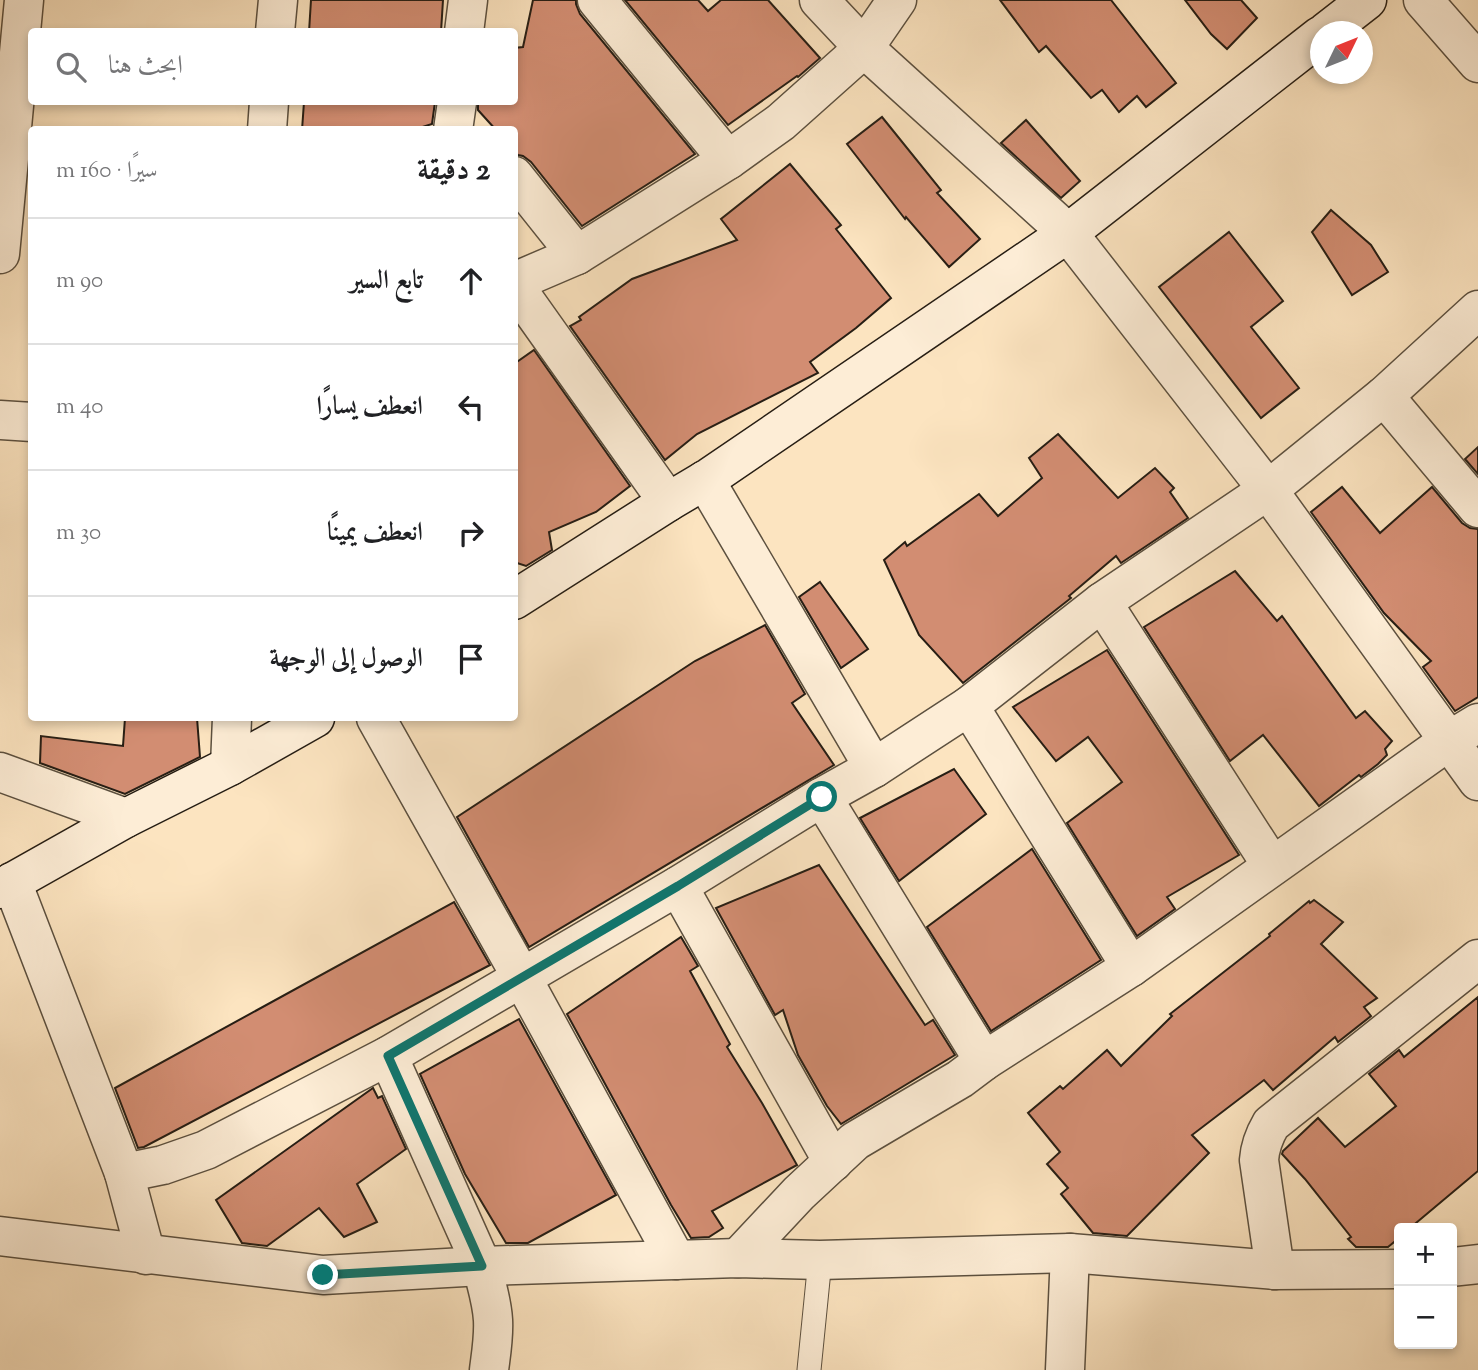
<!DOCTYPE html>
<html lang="ar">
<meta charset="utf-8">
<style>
:root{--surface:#fff;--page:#f2f2f2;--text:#202124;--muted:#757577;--line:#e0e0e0}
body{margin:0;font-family:"Sorts Mill Goudy",Amiri,serif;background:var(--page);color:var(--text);direction:rtl}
.controls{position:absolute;right:21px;bottom:21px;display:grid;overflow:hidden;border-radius:7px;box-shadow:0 4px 10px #0003}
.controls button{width:63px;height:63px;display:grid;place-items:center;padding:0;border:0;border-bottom:2px solid var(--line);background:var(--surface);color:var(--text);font:35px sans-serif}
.compass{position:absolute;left:1310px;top:21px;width:63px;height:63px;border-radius:50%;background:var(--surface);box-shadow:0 4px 10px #0003;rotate:47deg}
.stop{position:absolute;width:21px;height:21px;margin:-16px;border:5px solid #0f766e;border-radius:50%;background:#fff}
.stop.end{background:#0f766e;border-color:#fff;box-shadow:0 2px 7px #0008}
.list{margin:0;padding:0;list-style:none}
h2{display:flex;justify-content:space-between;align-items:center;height:91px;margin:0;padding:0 28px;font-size:30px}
h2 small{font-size:23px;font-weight:400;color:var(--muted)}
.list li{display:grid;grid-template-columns:46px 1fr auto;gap:21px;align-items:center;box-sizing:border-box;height:126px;padding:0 28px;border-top:2px solid var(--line)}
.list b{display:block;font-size:26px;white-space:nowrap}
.list em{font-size:23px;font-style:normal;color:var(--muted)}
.icon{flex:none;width:38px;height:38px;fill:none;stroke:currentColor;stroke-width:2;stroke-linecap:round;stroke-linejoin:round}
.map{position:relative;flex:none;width:1478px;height:1370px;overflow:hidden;direction:ltr}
.search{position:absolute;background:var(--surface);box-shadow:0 4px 10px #0003;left:28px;top:28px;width:490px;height:77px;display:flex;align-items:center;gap:18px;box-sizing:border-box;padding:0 24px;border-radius:7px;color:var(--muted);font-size:26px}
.panel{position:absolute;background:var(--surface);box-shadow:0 4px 10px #0003;left:28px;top:126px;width:490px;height:595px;border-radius:7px;direction:rtl}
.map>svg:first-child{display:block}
.building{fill:#d28d72;stroke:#271e14;stroke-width:2}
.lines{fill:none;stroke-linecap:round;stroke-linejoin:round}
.lane-casing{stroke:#5c503f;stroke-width:25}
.street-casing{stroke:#5c503f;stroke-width:41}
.secondary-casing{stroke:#271e14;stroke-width:41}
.lane{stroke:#fdedd6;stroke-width:23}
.street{stroke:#fdedd6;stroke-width:38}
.secondary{stroke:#fdedd6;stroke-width:38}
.route{stroke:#0f766e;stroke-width:9}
</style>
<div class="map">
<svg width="1478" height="1370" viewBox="0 0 1478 1370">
<rect width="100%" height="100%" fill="#fce4c0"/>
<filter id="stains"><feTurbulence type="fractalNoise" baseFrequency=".00286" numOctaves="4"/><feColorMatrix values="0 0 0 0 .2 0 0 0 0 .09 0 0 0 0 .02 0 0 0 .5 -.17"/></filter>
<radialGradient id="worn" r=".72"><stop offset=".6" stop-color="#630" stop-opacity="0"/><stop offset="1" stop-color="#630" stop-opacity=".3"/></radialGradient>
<g class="building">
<polygon points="311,0 443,0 441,32 309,32"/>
<polygon points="533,0 576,0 576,4 580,14 695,154 582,226 531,162 523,156 518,155 514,151 514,130 496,130 478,110 478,102 514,102 514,48 523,47"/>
<polygon points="625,0 698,0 708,11 721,0 768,0 820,58 798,77 797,76 728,125"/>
<polygon points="1000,0 1111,0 1176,83 1146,107 1137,96 1119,112 1102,90 1091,98 1046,46 1039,52"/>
<polygon points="1185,0 1241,0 1257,18 1227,49 1211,34"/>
<polygon points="304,102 435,102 432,124 413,130 302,130"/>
<polygon points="882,117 941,190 937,193 980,239 949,267 906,217 905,219 847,144"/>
<polygon points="1026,120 1080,181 1061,198 1001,143"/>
<polygon points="790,164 841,225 836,229 891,298 856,328 810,362 818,373 697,434 665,460 570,326 581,320 579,317 632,279 737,240 721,219"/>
<polygon points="1331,210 1371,245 1388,272 1352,295 1312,232"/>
<polygon points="1229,232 1283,301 1251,327 1299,388 1261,418 1159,287"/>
<polygon points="534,350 630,486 596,512 549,532 552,550 526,566 514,562 514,364"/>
<polygon points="1058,434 1118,498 1155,468 1174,488 1170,492 1188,518 1121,563 1116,556 1069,596 1071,598 963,683 919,635 884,560 905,542 907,546 979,494 998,516 1042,478 1029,458"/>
<polygon points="1478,447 1478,474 1465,459"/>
<polygon points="1342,487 1380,533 1432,487 1462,523 1470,528 1478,529 1478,697 1455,711 1423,667 1431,661 1384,613 1311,512"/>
<polygon points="1235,571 1277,621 1282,616 1356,718 1365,711 1392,741 1385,749 1387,755 1378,764 1361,777 1359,775 1319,806 1263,735 1230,761 1144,627"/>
<polygon points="820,582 868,649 841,668 799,597"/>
<polygon points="765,625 805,694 792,703 834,765 529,947 457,817 695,661"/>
<polygon points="1107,650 1239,855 1167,897 1175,909 1137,936 1067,823 1122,782 1088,737 1056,761 1013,707"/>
<polygon points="125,718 197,718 200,757 125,794 40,763 41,736 123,746"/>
<polygon points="954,769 986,814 899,881 860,818"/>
<polygon points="1032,849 1101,960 991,1031 927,927"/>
<polygon points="819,865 925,1025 933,1020 955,1055 841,1124 827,1106 798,1055 783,1010 775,1015 716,908"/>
<polygon points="1314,900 1343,922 1321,944 1377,998 1364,1007 1371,1016 1338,1042 1335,1037 1273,1090 1264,1080 1192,1135 1209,1153 1127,1236 1093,1233 1061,1194 1068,1188 1047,1164 1060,1152 1028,1113 1060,1086 1063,1089 1107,1050 1121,1066 1172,1016 1170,1014 1270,936 1269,934 1309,901 1310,903"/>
<polygon points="454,902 490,965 144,1147 138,1148 115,1088"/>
<polygon points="681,937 698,966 690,971 730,1044 727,1047 762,1103 797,1165 712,1211 723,1228 709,1237 691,1238 671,1205 567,1014"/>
<polygon points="1478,997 1478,1171 1410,1228 1399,1228 1399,1238 1388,1247 1356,1247 1348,1239 1351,1237 1305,1179 1282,1154 1283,1151 1318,1118 1345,1147 1396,1106 1369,1074 1399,1050 1404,1057"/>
<polygon points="519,1019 616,1195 528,1243 506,1243 465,1174 420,1074"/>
<polygon points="373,1088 378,1098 382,1096 406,1149 357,1184 377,1222 344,1237 319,1208 267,1246 242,1243 216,1200"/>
</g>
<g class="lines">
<defs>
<polyline id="lane" points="809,1370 820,1260"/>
<g id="street">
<polyline points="597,0 728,160"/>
<polyline points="819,0 864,48 1068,233 1268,490 1478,781"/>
<polyline points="1423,0 1478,63"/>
<polyline points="275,32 278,0"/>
<polyline points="464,32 468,0"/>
<polyline points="267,130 269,102"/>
<polyline points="453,130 457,102"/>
<polyline points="514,176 577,255"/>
<polyline points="0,254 24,0"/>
<polyline points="514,282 577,255 728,160 781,122 864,48 897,0"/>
<polyline points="514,285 668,502"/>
<polyline points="1384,396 1478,508"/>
<polyline points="0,420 32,422"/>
<polyline points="705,480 874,768"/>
<polyline points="1102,602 1272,866"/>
<polyline points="969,706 1131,967"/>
<polyline points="376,718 522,978 676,1260"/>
<polyline points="230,766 232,718"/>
<polyline points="0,772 126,818"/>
<polyline points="822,797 984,1061"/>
<polyline points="12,882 124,1173"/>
<polyline points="678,886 833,1162"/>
<path d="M388,1056L482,1266C486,1284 492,1301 493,1320C494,1337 491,1354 489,1370"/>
<polyline points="0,1236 323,1275 482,1266 738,1258 820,1260 1070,1253 1275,1270 1399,1269"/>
<polyline points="146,1255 124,1173 163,1165 206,1150 388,1056 678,886 822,797 874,768 969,706 1102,602 1268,490 1384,396 1478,310"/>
<polyline points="738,1258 799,1193 855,1141 960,1079 984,1061 1131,967 1450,740 1478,723"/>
<polyline points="1452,1267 1478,1264"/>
<path d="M1275,1270L1259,1160C1260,1146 1264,1136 1271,1124L1478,959"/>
<polyline points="1065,1370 1070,1253"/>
</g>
<g id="secondary">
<polyline points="1326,32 1367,0"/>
<polyline points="514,600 668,502 710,477 1068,233 1320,36"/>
<polyline points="0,889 126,818 230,766 315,718"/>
</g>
</defs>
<use href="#lane" class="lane-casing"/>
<use href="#street" class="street-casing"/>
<use href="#secondary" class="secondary-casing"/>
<use href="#lane" class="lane"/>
<use href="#street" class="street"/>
<use href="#secondary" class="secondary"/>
</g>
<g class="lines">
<polyline class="route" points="323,1275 482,1266 388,1056 678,886 822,797"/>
</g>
<rect width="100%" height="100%" filter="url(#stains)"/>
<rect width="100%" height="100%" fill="url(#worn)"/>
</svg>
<div class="controls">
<button>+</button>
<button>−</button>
</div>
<svg class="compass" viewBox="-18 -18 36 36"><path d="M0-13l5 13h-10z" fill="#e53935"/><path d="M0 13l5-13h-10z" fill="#757577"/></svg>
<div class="stop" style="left:822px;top:797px"></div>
<div class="stop end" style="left:323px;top:1275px"></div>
<div class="search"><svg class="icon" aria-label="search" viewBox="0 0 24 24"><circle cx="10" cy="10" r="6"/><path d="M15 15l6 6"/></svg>ابحث هنا</div>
<section class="panel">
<h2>2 دقيقة<small>سيرًا · 160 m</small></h2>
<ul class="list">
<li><svg class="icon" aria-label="ahead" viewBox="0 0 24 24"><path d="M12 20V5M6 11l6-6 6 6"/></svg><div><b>تابع السير</b></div><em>90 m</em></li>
<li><svg class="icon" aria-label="left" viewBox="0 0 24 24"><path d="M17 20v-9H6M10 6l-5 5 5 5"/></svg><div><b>انعطف يسارًا</b></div><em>40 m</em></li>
<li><svg class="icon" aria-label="right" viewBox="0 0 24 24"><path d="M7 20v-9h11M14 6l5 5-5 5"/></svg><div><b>انعطف يمينًا</b></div><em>30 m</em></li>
<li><svg class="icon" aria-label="arrive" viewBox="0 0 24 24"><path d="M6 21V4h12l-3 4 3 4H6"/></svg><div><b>الوصول إلى الوجهة</b></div></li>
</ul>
</section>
</div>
